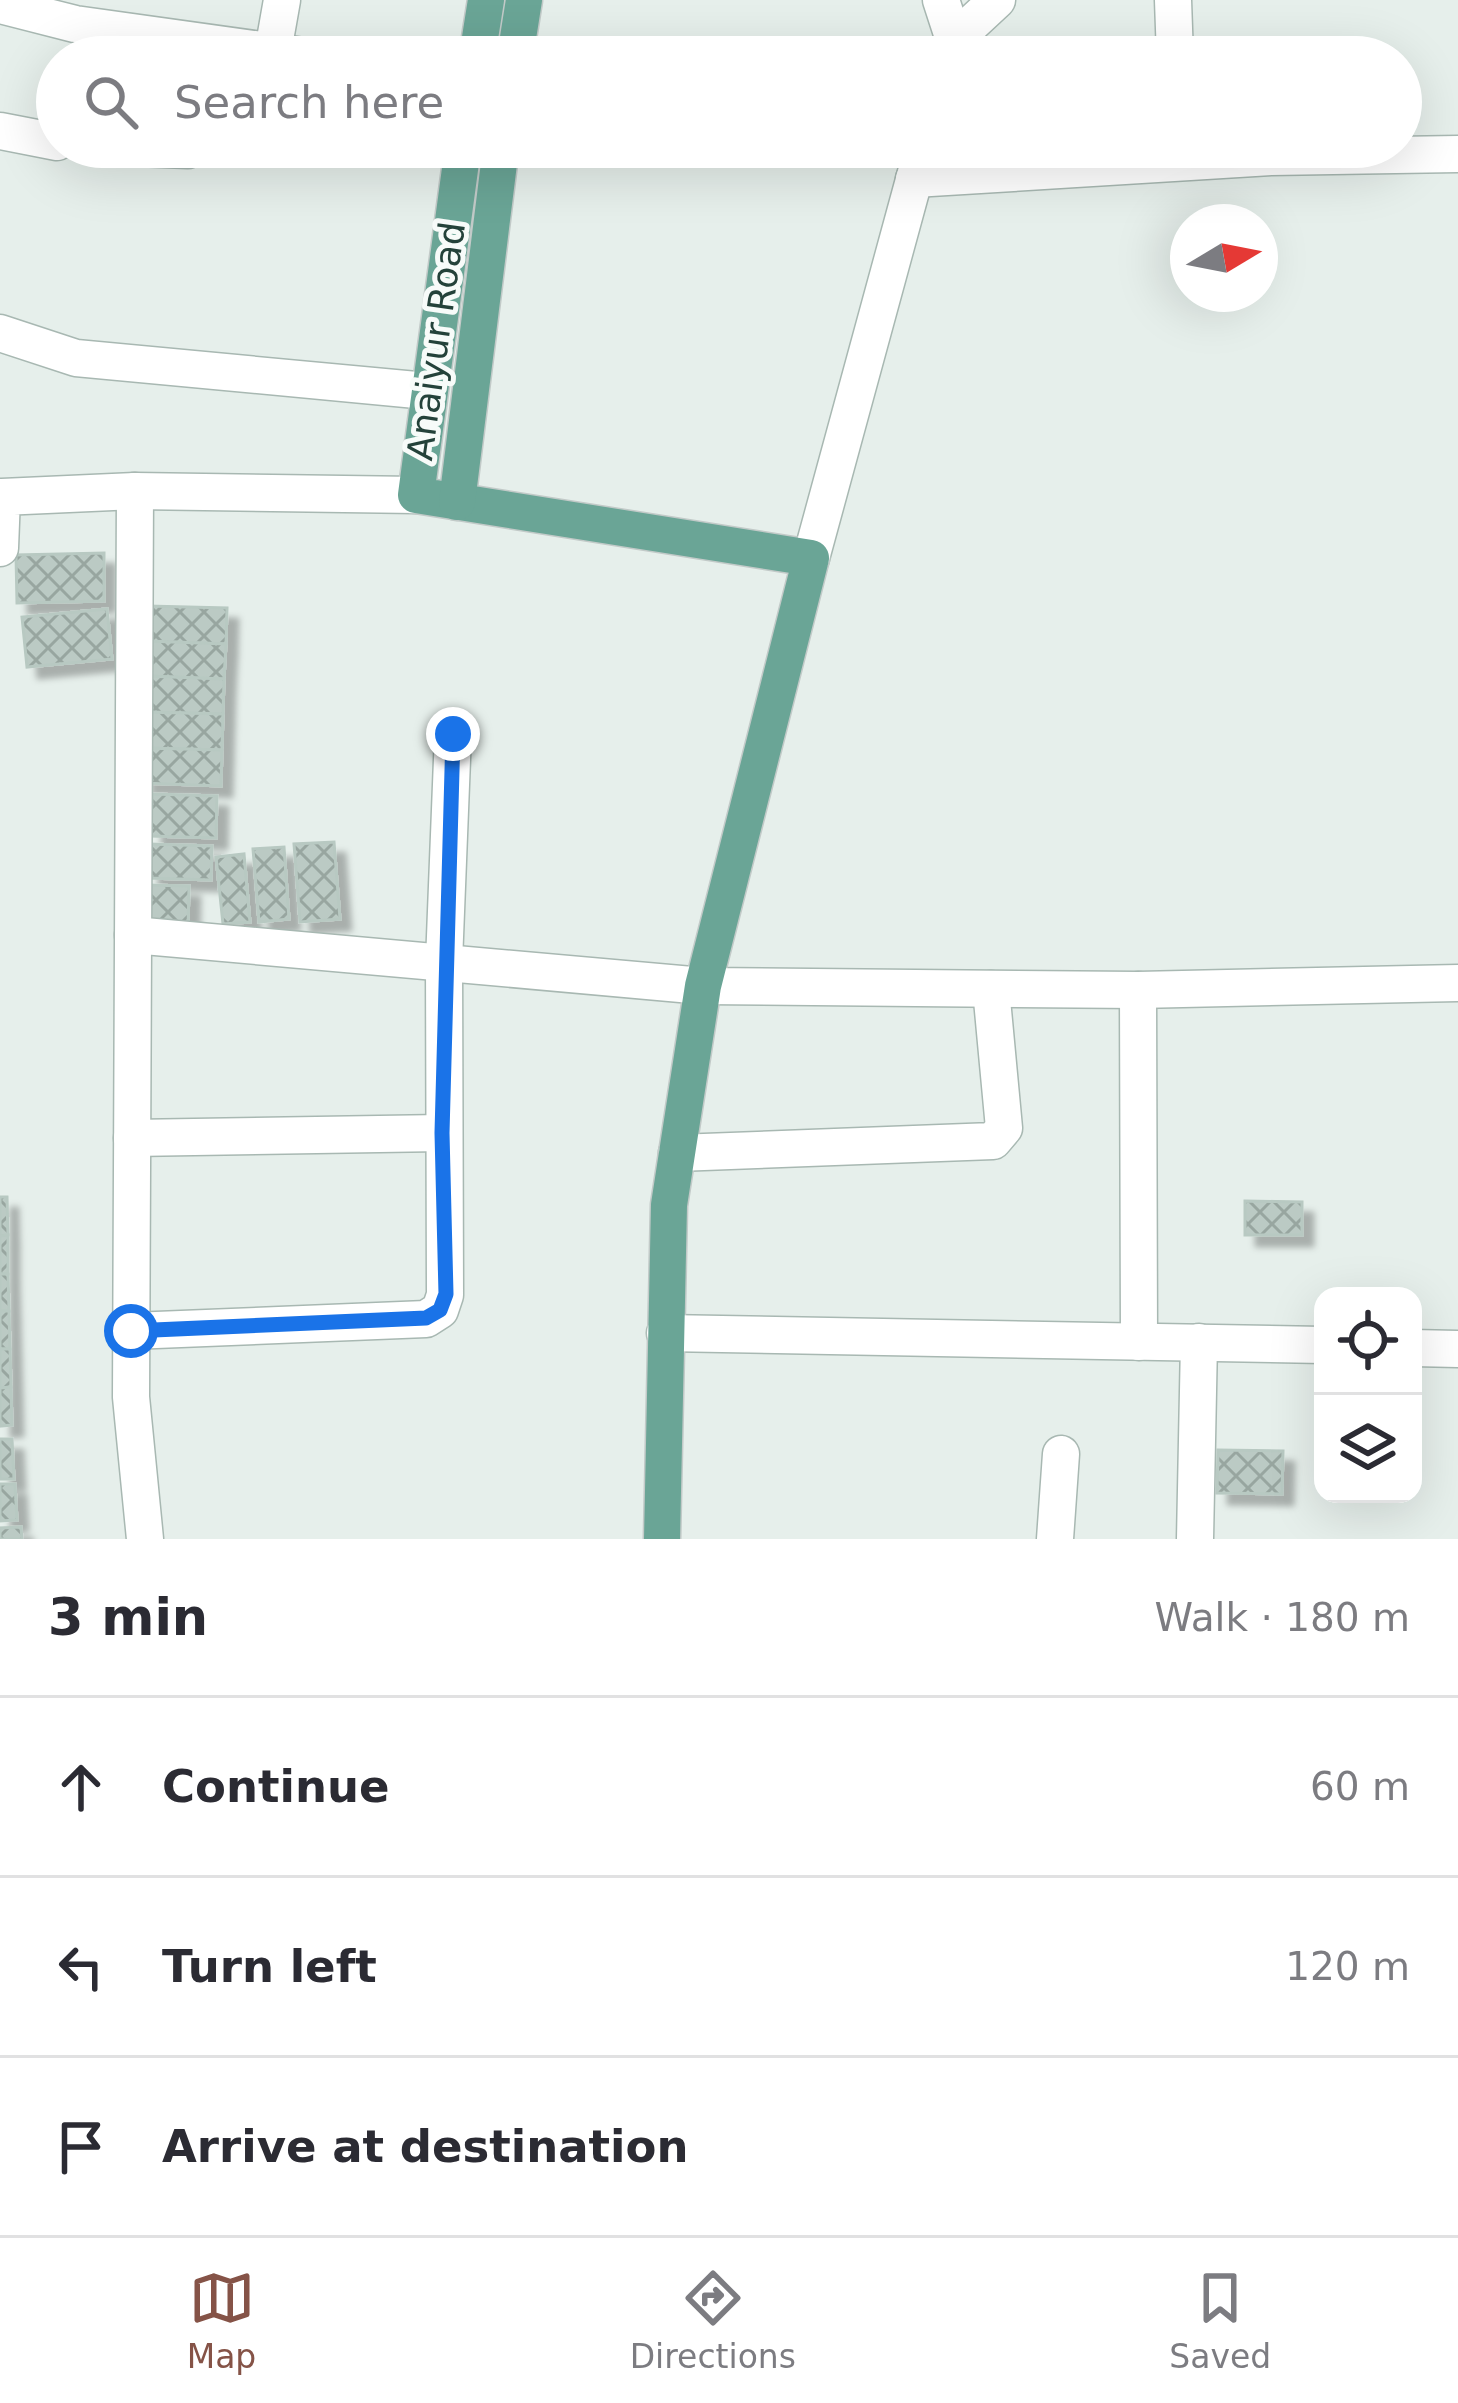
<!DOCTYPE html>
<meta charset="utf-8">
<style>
:root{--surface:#fff;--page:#f7f7f7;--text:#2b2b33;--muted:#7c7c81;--line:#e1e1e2;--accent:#855347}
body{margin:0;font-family:"DejaVu Sans",sans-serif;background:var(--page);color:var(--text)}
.controls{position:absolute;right:36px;bottom:36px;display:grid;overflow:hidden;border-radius:24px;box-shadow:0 12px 48px #0002}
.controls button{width:108px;height:108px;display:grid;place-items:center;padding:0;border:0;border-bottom:3px solid var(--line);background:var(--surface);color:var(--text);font:60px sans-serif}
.compass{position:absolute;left:1170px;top:204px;width:108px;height:108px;border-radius:50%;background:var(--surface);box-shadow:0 12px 48px #0002;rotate:80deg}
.stop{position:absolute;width:36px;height:36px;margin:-27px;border:9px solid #1a73e8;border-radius:50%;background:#fff}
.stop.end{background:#1a73e8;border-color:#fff;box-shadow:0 3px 12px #0008}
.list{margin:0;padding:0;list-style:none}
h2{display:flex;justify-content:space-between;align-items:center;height:156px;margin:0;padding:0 48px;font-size:51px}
h2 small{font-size:39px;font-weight:400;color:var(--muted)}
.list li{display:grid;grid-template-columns:78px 1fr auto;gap:36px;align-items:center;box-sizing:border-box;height:180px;padding:0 48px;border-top:3px solid var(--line)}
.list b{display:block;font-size:45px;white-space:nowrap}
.list em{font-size:39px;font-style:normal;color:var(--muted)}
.icon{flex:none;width:66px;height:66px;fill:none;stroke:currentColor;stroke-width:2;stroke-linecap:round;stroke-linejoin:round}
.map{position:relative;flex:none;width:1458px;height:1539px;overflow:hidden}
.search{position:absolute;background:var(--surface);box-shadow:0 12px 48px #0002;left:36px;right:36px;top:36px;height:132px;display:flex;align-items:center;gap:30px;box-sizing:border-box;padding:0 42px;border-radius:66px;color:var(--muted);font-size:45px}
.sheet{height:696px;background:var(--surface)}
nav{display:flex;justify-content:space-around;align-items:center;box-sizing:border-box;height:168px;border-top:3px solid var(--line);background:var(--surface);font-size:33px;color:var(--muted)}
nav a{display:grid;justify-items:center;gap:6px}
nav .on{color:var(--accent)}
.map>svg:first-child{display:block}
.building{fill:url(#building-cross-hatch);stroke:#b8c9c2;stroke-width:3;filter:url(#shadow)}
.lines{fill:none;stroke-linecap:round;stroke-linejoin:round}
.minor-casing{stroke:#a8b8b2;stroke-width:39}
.major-casing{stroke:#c2cac8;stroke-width:39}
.minor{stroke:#fff;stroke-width:36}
.major{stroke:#6aa596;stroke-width:36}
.route{stroke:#1a73e8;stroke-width:15}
.labels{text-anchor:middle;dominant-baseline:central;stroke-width:10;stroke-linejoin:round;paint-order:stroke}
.street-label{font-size:36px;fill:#24423a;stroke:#f7fbf9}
</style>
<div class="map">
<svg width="1458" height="1539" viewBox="0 0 1458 1539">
<defs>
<pattern id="building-cross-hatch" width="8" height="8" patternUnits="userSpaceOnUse" patternTransform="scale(3)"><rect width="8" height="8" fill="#bbcac4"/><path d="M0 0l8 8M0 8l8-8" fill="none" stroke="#98a6a0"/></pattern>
<filter id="shadow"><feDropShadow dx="11" dy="11" stdDeviation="3" flood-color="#0004"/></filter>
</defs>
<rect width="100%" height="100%" fill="#e6efeb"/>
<g class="building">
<polygon points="104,553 104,601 17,603 16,555"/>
<polygon points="147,606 227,608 226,644 146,641"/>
<polygon points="107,609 112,659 27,667 22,617"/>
<polygon points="146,641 226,644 224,679 145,676"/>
<polygon points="145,676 224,679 223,714 144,712"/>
<polygon points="144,712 223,714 222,750 143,748"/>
<polygon points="143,748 222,750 221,786 141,783"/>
<polygon points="152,794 217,796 216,838 151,836"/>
<polygon points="334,842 340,919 300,922 294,844"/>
<polygon points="149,844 212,846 211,880 148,878"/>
<polygon points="284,847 289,919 259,922 253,849"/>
<polygon points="244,854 250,922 223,924 216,857"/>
<polygon points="147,885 189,886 188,929 145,928"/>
<polygon points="0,1197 7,1197 8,1235 0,1236"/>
<polygon points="1245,1201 1302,1202 1302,1235 1245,1235"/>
<polygon points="8,1235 8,1274 0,1274 0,1236"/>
<polygon points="0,1274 8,1274 9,1311 0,1311"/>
<polygon points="0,1311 9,1311 10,1349 0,1349"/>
<polygon points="0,1349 10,1349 11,1387 0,1388"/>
<polygon points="11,1387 12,1425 0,1426 0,1388"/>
<polygon points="0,1439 12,1439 14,1479 0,1479"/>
<polygon points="1218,1450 1283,1451 1282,1494 1217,1493"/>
<polygon points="0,1484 15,1484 17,1520 0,1521"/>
<polygon points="21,1527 22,1539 0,1539 0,1528"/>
</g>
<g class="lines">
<defs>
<g id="minor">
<polyline points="941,0 954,40"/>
<polyline points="1173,0 1175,57"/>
<polyline points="0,5 75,24 311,57"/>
<polyline points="273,51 282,0"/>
<polyline points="949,57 954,40 997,0"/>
<polyline points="0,131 57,142"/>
<polyline points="111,147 188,150"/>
<polyline points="914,179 1271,157 1458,154"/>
<polyline points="0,333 76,358 427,391"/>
<polyline points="135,491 131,1397 145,1539"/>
<polyline points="0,548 2,497 135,491 416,495"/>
<polyline points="811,558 923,147"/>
<polyline points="133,935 703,986 1138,990 1458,983"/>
<polyline points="1138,990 1139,1342"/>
<polyline points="132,1138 442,1133"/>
<polyline points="677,1153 993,1141 1004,1128 991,989"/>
<polyline points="131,1331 426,1319 440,1310 445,1295 444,962 453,734"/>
<polyline points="665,1333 1323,1345"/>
<polyline points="1413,1348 1458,1349"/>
<polyline points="1055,1539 1061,1454"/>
<polyline points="1195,1539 1199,1342"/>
</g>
<g id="major">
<polyline points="477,57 486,0"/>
<polyline points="515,57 524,0"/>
<polyline points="463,147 416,495 811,558 703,986 669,1205 662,1539"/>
<polyline points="457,502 501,147"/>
</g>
</defs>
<use href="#minor" class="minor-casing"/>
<use href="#major" class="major-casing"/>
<use href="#minor" class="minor"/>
<use href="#major" class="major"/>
</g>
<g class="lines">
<polyline class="route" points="131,1331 426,1318 440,1310 446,1294 442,1133 453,734"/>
</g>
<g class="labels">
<g class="street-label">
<text transform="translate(436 341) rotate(-82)">Anaiyur Road</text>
</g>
</g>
</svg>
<div class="controls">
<button><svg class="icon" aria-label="locate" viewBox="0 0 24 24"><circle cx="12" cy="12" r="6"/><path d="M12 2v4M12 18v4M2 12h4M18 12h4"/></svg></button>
<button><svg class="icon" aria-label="layers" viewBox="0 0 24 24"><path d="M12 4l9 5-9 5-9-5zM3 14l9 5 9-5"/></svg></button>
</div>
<svg class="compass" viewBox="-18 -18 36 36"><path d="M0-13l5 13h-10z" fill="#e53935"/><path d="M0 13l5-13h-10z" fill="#7c7c81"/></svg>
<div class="stop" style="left:131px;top:1331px"></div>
<div class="stop end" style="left:453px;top:734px"></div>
<div class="search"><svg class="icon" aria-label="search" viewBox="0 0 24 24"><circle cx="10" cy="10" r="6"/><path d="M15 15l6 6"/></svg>Search here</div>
</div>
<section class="sheet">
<h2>3 min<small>Walk · 180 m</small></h2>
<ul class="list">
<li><svg class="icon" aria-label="ahead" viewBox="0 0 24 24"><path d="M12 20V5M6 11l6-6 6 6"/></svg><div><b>Continue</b></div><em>60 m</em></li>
<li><svg class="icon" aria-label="left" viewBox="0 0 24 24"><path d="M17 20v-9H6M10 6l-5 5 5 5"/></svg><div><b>Turn left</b></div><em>120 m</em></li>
<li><svg class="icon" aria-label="arrive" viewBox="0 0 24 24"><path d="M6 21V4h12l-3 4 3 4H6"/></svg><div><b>Arrive at destination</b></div></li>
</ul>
</section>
<nav>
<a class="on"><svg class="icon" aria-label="map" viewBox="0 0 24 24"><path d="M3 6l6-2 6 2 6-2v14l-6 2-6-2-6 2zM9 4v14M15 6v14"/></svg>Map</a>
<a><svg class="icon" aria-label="directions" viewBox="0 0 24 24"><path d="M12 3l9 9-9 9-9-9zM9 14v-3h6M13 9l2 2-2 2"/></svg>Directions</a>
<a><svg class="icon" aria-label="saved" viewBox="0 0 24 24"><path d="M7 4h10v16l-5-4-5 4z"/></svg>Saved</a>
</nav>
